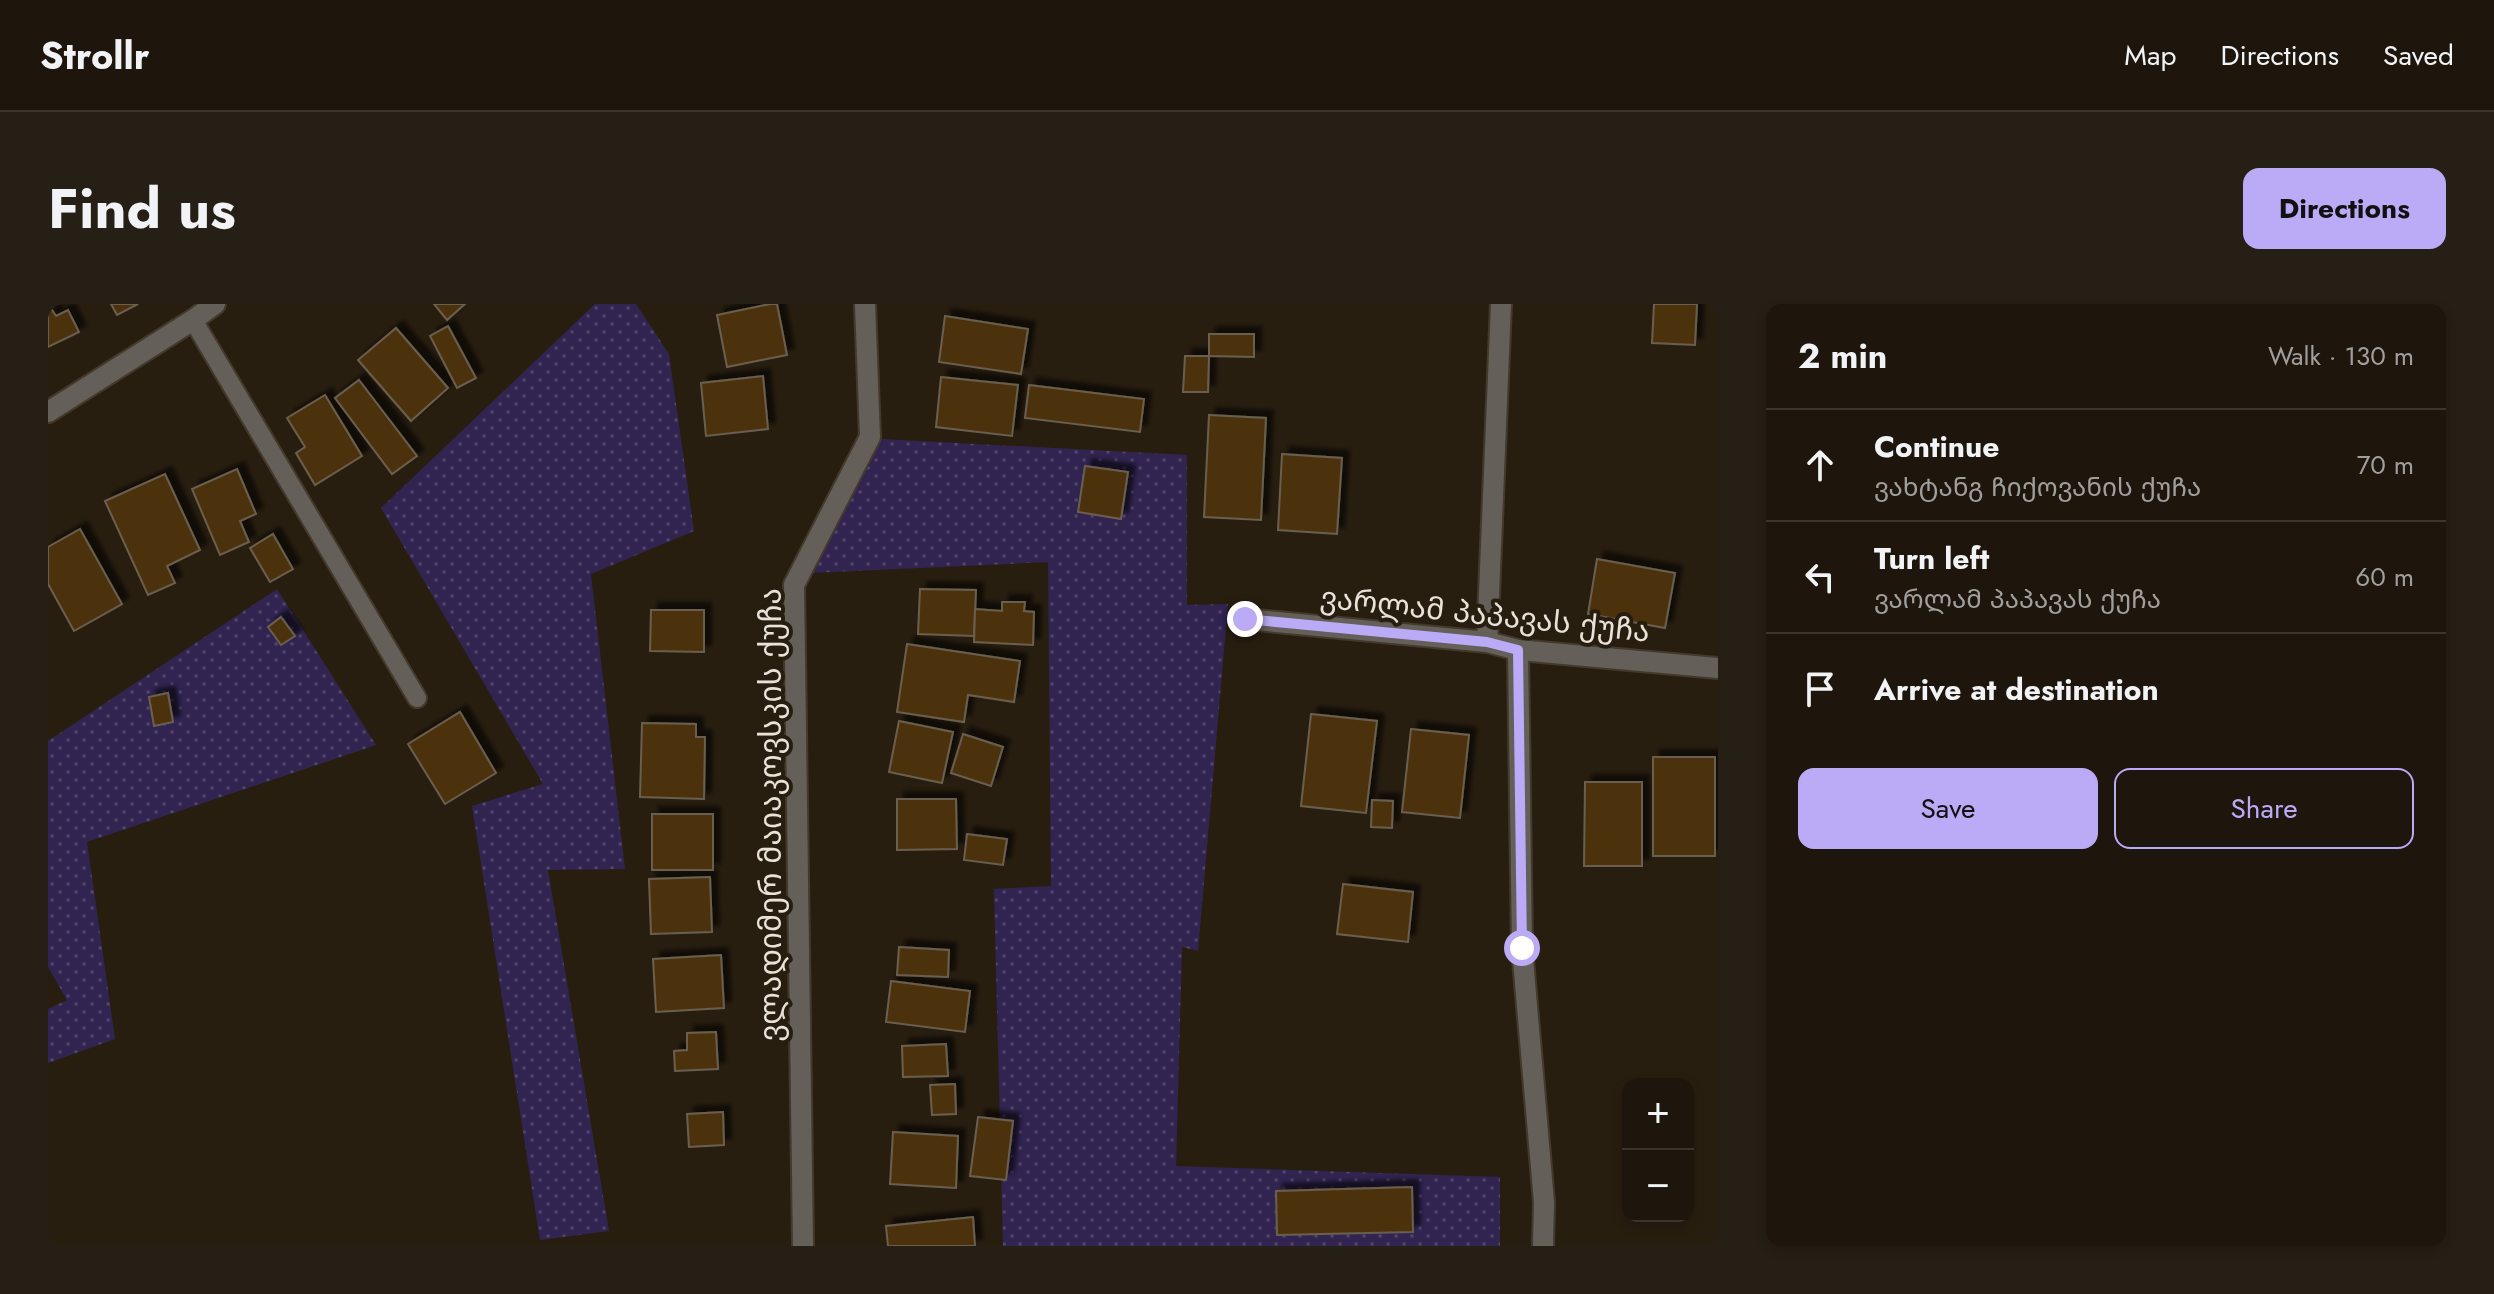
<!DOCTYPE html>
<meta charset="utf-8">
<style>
:root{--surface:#1e160c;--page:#261f15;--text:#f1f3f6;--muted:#a19f9d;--line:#3c352d;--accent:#bbaaf6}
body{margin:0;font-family:Jost,"Noto Sans Georgian",sans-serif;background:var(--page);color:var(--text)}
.controls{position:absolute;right:24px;bottom:24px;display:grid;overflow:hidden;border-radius:16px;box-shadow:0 4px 12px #0003}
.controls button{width:72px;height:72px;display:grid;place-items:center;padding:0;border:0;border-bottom:2px solid var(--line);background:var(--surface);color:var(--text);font:40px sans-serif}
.stop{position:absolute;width:24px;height:24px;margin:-18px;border:6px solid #bbaaf6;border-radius:50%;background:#fff}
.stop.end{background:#bbaaf6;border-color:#fff;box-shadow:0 2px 8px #0008}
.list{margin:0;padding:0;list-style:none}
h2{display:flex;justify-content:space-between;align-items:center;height:104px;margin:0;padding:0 32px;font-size:34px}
h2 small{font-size:26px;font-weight:400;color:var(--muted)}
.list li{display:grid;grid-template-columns:52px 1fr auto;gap:24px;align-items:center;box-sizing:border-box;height:112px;padding:0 32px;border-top:2px solid var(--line)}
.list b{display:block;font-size:30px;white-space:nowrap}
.list p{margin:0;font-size:26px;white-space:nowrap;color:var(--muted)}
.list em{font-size:26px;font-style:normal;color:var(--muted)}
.actions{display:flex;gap:16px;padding:24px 32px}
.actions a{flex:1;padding:18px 0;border:2px solid var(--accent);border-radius:16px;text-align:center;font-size:28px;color:var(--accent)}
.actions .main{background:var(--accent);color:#111}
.icon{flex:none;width:44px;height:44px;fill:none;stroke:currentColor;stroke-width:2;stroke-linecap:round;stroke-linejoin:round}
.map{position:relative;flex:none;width:1670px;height:942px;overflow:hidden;border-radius:16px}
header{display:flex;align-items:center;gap:48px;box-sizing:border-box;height:112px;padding:0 40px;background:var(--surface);border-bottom:2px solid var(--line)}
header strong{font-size:38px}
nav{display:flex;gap:44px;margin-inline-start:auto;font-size:28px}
.intro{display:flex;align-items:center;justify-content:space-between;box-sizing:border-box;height:192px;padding:0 48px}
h1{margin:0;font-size:56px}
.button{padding:20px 36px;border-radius:16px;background:var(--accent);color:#111;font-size:28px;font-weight:700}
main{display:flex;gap:48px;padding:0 48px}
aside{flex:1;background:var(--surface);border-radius:16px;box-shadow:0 4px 12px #0003}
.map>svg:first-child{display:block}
.park{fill:url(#park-dots)}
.building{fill:#4c330c;stroke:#6b5f50;stroke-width:2;filter:url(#shadow)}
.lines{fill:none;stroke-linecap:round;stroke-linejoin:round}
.service-casing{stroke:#43392c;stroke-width:22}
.minor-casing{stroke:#43392c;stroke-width:24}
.service{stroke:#645f58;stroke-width:18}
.minor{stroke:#645f58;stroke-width:20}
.route{stroke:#bbaaf6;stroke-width:10}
.labels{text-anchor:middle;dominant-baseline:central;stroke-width:8;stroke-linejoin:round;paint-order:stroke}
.street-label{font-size:30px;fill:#e9e2d9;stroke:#281e10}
</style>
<header>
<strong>Strollr</strong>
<nav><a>Map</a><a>Directions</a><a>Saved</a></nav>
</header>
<div class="intro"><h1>Find us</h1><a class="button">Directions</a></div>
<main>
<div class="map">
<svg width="1670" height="942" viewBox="0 0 1670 942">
<defs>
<pattern id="park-dots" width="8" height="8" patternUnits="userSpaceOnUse" patternTransform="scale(2)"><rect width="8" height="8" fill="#312451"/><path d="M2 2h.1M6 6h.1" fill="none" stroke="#4f4469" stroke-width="1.8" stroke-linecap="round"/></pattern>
<filter id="shadow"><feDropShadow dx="7" dy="-7" stdDeviation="2" flood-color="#0009"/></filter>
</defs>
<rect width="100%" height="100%" fill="#281e10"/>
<g class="park">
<polygon points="547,0 588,0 621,50 646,227 543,270 577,565 500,566 561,927 492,936 424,502 495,480 333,204"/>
<polygon points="833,135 1139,151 1139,301 1180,300 1150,647 1134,643 1128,862 1452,873 1452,942 955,942 946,585 1003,582 1000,258 763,269"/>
<polygon points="229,285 328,441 39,538 67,735 0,759 0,705 19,696 0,663 0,437"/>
</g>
<g class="building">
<polygon points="0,0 8,12 20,6 31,28 0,43"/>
<polygon points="63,0 90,0 69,11"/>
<polygon points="386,0 417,0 399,16"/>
<polygon points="722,0 729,0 739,51 679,63 669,11"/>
<polygon points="1606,0 1649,0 1647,41 1604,39"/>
<polygon points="897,12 980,25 973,70 891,58"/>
<polygon points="400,22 428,74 409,84 382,32"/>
<polygon points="348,24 400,84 363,117 310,56"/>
<polygon points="1161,30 1206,30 1206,53 1161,52"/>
<polygon points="1137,52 1161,52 1160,88 1135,88"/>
<polygon points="715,72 720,125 658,132 653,79"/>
<polygon points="893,73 970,81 964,132 888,123"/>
<polygon points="311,76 369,152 344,170 287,94"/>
<polygon points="981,81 1096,95 1092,128 977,114"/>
<polygon points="277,91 314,152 267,181 248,149 257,143 239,114"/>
<polygon points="1161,111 1218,114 1213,216 1156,213"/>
<polygon points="1234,150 1294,154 1289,230 1230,226"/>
<polygon points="1037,162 1080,168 1073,215 1030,208"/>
<polygon points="189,165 208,210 192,217 201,238 172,251 144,185"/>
<polygon points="117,170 152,246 119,262 127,279 100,291 57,197"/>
<polygon points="32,225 74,300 26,327 0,280 0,243"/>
<polygon points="225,230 245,265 222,278 202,244"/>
<polygon points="1549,255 1627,269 1617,324 1540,310"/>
<polygon points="872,285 928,286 926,332 870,330"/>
<polygon points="954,298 977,298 976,307 986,308 985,341 926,338 927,305 954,307"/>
<polygon points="603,306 656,306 656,348 602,347"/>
<polygon points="233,313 247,332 233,341 220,323"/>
<polygon points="859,340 972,357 966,398 920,391 916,418 849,408"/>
<polygon points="120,389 125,418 106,422 101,393"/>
<polygon points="412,408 448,469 397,500 360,440"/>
<polygon points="1263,410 1329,417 1318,509 1253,502"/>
<polygon points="851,417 905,428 894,479 841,468"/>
<polygon points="594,419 648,420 648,433 657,433 656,495 592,493"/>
<polygon points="1363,425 1421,431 1412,514 1354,508"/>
<polygon points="915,430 955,443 943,482 903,469"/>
<rect x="1605" y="453" width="62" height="99"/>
<polygon points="1537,478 1594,478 1594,562 1536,562"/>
<polygon points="849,495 908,495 909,545 849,546"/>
<polygon points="1324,496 1345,497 1344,524 1323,523"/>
<rect x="604" y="510" width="61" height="56"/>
<polygon points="919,530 959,535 955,561 916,556"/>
<polygon points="662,573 664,628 603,630 601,575"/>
<polygon points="1295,580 1365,588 1360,638 1289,630"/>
<polygon points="851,643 901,646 900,673 849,671"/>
<polygon points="673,651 676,704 608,708 605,655"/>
<polygon points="843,677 922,687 917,728 838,718"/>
<polygon points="668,728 670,765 627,767 626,747 639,746 639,729"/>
<polygon points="898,740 900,772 855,773 854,742"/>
<polygon points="907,780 908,810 884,811 882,781"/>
<polygon points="675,808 676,841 641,843 639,810"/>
<polygon points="930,813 965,817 958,876 922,872"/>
<polygon points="845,828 910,832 908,884 842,880"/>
<polygon points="1364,883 1365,928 1229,931 1228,887"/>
<polygon points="925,913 927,942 840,942 838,922"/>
</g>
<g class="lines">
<defs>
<polyline id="service" points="145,16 369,394"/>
<g id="minor">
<polyline points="0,108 145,16 167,0"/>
<polyline points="1197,315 1439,338 1470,346 1670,364"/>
<polyline points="1439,338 1453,0"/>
<polyline points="1470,346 1474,644 1496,898 1495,942"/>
<polyline points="755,942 746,281 822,133 817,0"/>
</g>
</defs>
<use href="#service" class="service-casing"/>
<use href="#minor" class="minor-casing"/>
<use href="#service" class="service"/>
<use href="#minor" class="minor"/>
</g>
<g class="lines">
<polyline class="route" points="1197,315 1439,338 1470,346 1474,644"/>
</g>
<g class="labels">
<g class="street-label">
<text transform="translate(1437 310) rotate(6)">ვარლამ პაპავას ქუჩა</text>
<text transform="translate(722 511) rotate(-90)">ვლადიმერ მაიაკოვსკის ქუჩა</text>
</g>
</g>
</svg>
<div class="controls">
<button>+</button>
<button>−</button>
</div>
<div class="stop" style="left:1474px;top:644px"></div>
<div class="stop end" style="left:1197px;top:315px"></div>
</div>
<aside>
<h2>2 min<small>Walk · 130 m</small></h2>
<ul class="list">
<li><svg class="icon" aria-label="ahead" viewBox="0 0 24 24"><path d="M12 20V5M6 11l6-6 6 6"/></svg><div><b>Continue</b><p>ვახტანგ ჩიქოვანის ქუჩა</p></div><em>70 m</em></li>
<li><svg class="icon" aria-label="left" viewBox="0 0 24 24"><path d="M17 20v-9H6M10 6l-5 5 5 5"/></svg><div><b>Turn left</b><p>ვარლამ პაპავას ქუჩა</p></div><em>60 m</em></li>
<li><svg class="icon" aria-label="arrive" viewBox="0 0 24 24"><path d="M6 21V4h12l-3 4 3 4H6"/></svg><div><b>Arrive at destination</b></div></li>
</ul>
<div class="actions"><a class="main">Save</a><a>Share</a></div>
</aside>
</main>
